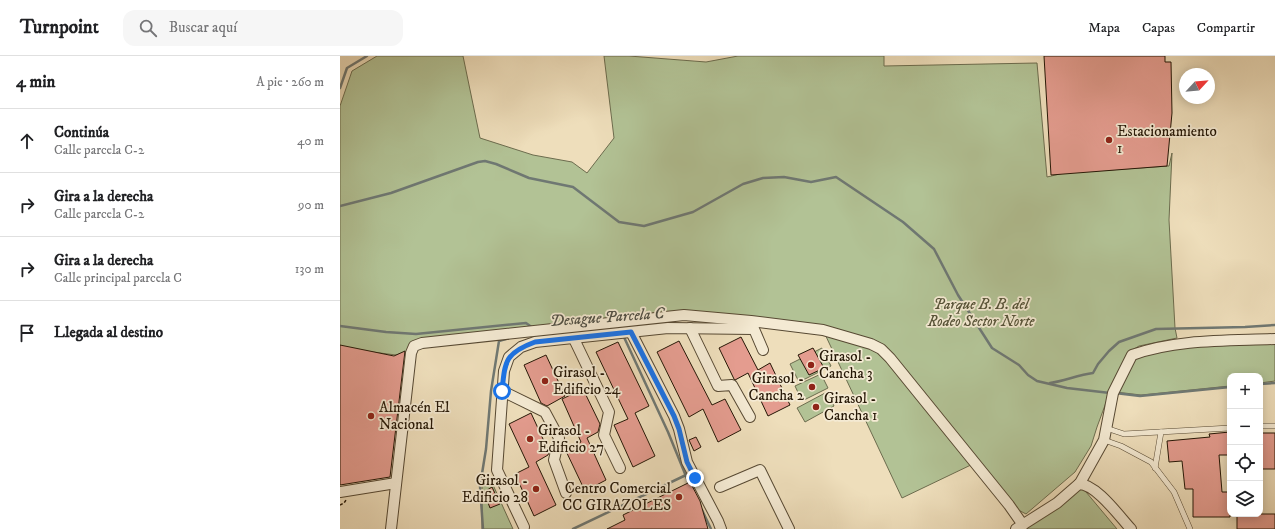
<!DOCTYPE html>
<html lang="es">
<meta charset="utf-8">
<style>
:root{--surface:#fff;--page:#f6f6f6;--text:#202124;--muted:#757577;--line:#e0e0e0}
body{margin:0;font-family:"IM FELL DW Pica",serif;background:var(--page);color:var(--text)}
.controls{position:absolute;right:12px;bottom:12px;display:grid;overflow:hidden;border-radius:8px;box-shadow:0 2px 10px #0003}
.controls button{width:36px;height:36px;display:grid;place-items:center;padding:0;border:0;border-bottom:1px solid var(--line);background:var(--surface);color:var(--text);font:20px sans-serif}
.compass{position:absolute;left:839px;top:12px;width:36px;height:36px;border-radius:50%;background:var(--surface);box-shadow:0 2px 10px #0003;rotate:64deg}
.stop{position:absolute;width:12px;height:12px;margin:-9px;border:3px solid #1a73e8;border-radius:50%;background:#fff}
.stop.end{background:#1a73e8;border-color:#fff;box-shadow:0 1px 4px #0008}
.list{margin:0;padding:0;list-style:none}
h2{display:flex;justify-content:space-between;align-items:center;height:52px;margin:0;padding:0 16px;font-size:17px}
h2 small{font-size:13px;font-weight:400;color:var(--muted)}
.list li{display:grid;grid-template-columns:26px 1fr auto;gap:12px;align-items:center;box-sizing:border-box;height:64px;padding:0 16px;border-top:1px solid var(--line)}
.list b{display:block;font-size:15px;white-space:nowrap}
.list p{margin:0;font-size:13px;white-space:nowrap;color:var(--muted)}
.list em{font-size:13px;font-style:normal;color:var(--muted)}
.icon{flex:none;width:22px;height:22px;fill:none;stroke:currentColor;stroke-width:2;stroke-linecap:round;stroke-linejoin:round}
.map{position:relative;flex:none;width:935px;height:473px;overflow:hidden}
header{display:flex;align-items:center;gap:24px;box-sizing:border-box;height:56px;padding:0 20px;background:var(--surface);border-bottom:1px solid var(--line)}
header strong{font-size:19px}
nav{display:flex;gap:22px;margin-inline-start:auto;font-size:14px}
.search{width:280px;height:36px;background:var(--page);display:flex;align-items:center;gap:10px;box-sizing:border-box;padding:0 14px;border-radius:12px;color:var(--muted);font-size:15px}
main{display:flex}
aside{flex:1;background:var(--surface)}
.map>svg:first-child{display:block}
.green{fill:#b2c295;stroke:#6c6c4e}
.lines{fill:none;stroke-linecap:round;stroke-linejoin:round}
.stream{stroke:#6f7873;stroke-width:2.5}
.building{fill:#e49c8f;stroke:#251706}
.service-casing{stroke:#574933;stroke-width:6}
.minor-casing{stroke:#574933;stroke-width:12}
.path{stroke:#251706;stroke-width:1.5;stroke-dasharray:3 2;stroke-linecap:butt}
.service{stroke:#f4ead3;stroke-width:5}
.minor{stroke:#f4ead3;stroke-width:10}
.route{stroke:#1a73e8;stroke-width:5}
.poi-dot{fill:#8f2418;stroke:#f4ead3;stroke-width:1.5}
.labels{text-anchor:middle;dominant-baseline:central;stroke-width:3.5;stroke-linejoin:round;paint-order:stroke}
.poi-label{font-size:15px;fill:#251706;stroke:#f4ead3;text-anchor:start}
.park-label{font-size:15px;font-style:italic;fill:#565338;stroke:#f4ead3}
.water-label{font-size:16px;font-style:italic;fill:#505046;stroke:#f4ead3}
</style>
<header>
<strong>Turnpoint</strong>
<div class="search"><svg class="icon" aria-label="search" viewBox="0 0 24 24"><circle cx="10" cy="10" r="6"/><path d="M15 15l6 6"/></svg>Buscar aquí</div>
<nav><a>Mapa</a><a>Capas</a><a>Compartir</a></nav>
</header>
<main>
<aside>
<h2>4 min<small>A pie · 260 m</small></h2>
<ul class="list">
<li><svg class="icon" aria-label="ahead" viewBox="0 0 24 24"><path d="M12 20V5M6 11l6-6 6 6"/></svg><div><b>Continúa</b><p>Calle parcela C-2</p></div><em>40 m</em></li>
<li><svg class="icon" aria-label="right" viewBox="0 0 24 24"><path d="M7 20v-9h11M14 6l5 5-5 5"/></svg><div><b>Gira a la derecha</b><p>Calle parcela C-2</p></div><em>90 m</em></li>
<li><svg class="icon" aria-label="right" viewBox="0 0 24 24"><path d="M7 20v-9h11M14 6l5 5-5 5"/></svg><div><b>Gira a la derecha</b><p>Calle principal parcela C</p></div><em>130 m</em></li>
<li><svg class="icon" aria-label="arrive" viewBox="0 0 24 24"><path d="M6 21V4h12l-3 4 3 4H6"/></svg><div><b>Llegada al destino</b></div></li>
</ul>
</aside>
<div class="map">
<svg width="935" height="473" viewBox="0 0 935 473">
<rect width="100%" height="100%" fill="#eedebb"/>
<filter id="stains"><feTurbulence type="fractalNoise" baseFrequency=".005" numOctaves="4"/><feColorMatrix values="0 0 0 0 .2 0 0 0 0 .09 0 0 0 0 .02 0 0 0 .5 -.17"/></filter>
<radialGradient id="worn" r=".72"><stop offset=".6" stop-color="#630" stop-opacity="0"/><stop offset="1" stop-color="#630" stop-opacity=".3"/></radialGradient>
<g class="green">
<polygon points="37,0 123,0 140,82 193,99 232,106 247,117 274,82 264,0 289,0 366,6 398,0 544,0 544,10 697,7 707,121 724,117 829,110 832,97 829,164 835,272 837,282 799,290 789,296 771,333 757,371 751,390 735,416 686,458 669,449 635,407 562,442 483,274 338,262 106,284 56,299 0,292 0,50 12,15"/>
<polygon points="935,284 935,325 920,327 920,320 890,320 890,330 801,339 776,336 793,300 832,291"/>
<polygon points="482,292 491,310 459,326 450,308"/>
<polygon points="481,318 488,332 462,345 455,330"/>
<polygon points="487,336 494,350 465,366 457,352"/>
<polygon points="149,420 173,473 142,473 142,423"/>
<polygon points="741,430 777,473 684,473"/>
</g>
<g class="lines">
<g class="stream">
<polyline points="0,32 7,12 27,0"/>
<polyline points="0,150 51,137 138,106 145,105 156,108 189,122 233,131 279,166 304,170 353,156 403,128 423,122 444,121 471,126 496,121 563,166 594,193 618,239 652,292 679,309 688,319 697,325 727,332 770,337"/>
<polyline points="0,270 46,276 76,278 186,267 193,272"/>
<polyline points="250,274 327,267"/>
<polyline points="283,279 328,376 350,430"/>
<path d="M710,327C724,325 738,319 753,317L758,308L769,295L779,286L816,273L905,271L935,269"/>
<polyline points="920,328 935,327"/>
<polyline points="775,337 800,340 890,331"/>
<polyline points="362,454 371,473"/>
<polyline points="143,473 140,430 146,393 151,335 159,285 169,282"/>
<polyline points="233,473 346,419"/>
</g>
</g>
<g class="building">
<polygon points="704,0 825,0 825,6 831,6 832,57 827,110 711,119"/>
<polygon points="401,281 418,314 430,307 450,349 428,360 408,317 395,324 394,323 379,292"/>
<polygon points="339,285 372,349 385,343 401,374 378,386 363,353 349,361 317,296"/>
<polygon points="278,286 309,350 295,357 315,400 293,411 274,369 288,363 256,296"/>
<polygon points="0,289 54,300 65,295 50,421 0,429"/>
<polygon points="473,292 484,312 469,319 458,299"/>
<polygon points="206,299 225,340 207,350 201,347 184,309"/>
<polygon points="243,333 260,368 258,376 247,382 266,424 245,435 225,393 241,386 222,343"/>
<polygon points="191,357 209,396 208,399 196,406 216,449 194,460 175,418 189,411 169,368"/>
<polygon points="890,376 890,399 879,399 882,436 890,436 890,461 853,461 853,433 845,433 842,405 829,406 827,385 870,381 869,378"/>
<rect x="920" y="377" width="15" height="36"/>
<polygon points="356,381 361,391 354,395 349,384"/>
<polygon points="350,426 360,445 368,473 267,473 285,464 283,459"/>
<polygon points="152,431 160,448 150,452 144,436"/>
<rect x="897" y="458" width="38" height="15"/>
</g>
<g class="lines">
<defs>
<g id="service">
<polyline points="920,370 935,370"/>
<polyline points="766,372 784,378 890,372"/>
<polyline points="764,384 781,390 811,406 834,436 850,473"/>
<polyline points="815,412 821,376"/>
</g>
<g id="minor">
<polyline points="350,272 378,330 392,329 410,361"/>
<polyline points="291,276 334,360 339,373 347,406 378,465 381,473"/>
<polyline points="234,283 269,356 264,379 280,412"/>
<polyline points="162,335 205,356 219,382 214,404 226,437"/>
<path d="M739,428C756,428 779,460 791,473"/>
<polyline points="380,431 420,414 449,473"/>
<polyline points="0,436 56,427"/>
<polyline points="184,471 157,414 164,315 169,301 181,291 195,286 328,272 414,273 423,294"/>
<polyline points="51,473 71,297 74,290 82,287 344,259 411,265 483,274 531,288 541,293 550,302 669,449 683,469"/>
<path d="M676,473L717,447L740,427L764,384L773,337L792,299C837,283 887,285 935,283"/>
</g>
</defs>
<use href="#service" class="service-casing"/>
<use href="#minor" class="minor-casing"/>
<polyline class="path" points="0,449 4,447 6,444"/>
<use href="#service" class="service"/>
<use href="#minor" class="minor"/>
</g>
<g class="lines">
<path class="route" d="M162,335C165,305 165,297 195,286L291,276L334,360L339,373L347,406L355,422"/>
</g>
<g class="poi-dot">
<circle cx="769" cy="84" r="4"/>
<circle cx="471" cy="309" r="4"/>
<circle cx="205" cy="325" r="4"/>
<circle cx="472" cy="331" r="4"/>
<circle cx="476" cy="351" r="4"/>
<circle cx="31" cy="360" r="4"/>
<circle cx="190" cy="383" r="4"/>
<circle cx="196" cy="433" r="4"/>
<circle cx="339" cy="441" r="4"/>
</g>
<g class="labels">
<g class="poi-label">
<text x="777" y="75">Estacionamiento<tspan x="777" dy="17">1</tspan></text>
<text x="479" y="300">Girasol -<tspan x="479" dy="17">Cancha 3</tspan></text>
<text x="213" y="316">Girasol -<tspan x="213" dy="17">Edificio 24</tspan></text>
<text x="464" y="322" text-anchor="end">Girasol -<tspan x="464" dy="17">Cancha 2</tspan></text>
<text x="484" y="342">Girasol -<tspan x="484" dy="17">Cancha 1</tspan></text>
<text x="39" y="351">Almacén El<tspan x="39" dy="17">Nacional</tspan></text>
<text x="198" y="374">Girasol -<tspan x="198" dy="17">Edificio 27</tspan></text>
<text x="188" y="424" text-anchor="end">Girasol -<tspan x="188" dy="17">Edificio 28</tspan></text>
<text x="331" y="432" text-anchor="end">Centro Comercial<tspan x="331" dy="17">CC GIRAZOLES</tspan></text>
</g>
<g class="park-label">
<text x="641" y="248">Parque B. B. del<tspan x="641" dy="17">Rodeo Sector Norte</tspan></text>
</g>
<g class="water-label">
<text transform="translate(267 261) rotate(-4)">Desague Parcela C</text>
</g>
</g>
<rect width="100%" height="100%" filter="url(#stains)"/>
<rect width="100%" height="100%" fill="url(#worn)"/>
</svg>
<div class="controls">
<button>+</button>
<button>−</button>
<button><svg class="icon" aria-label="locate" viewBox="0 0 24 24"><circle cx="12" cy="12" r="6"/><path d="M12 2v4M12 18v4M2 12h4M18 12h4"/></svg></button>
<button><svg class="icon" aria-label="layers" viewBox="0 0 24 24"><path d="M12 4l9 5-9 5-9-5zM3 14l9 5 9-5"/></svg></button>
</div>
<svg class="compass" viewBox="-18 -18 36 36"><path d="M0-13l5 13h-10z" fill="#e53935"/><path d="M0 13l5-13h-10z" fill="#757577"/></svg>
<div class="stop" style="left:162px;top:335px"></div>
<div class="stop end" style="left:355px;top:422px"></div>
</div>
</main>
